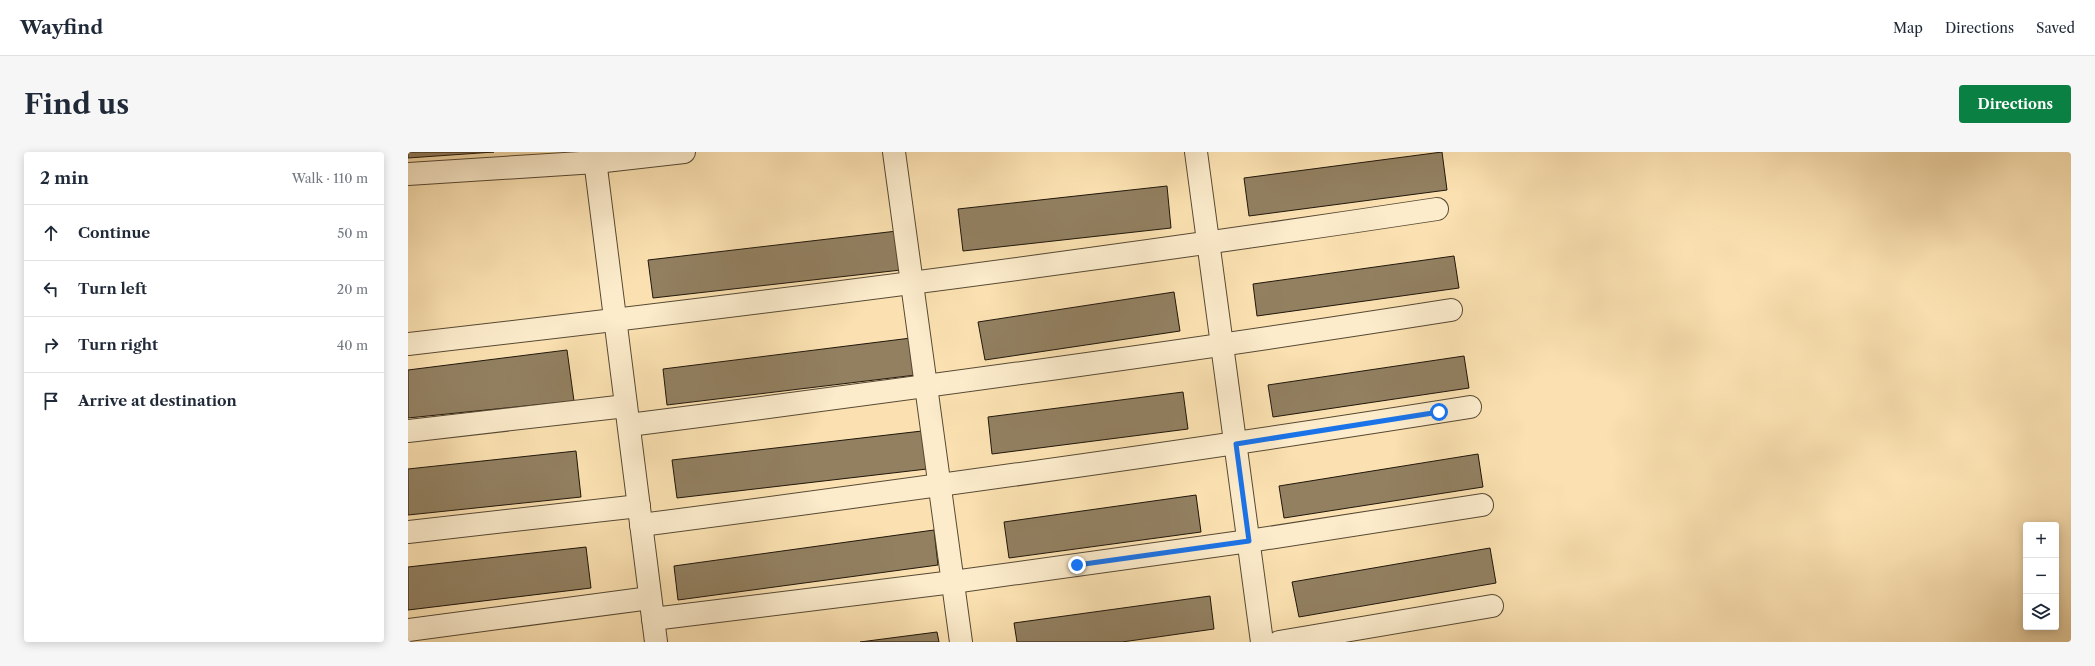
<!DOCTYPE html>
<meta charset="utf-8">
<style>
:root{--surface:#fff;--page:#f6f6f7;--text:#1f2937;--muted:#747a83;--line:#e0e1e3;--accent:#0b8043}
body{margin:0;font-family:"Libre Caslon Text",serif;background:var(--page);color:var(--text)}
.controls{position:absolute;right:12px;bottom:12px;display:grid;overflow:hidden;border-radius:4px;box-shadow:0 2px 10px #0003}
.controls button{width:36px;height:36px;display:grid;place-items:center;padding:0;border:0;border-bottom:1px solid var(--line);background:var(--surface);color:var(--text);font:20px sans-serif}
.stop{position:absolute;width:12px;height:12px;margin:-9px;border:3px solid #1a73e8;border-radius:50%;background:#fff}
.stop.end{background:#1a73e8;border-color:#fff;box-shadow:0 1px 4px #0008}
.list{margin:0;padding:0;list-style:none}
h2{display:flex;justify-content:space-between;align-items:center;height:52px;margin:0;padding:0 16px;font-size:17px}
h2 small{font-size:13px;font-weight:400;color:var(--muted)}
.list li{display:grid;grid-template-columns:26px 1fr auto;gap:12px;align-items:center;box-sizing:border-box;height:56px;padding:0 16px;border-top:1px solid var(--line)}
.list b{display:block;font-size:15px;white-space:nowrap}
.list em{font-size:13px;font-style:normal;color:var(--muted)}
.icon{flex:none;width:22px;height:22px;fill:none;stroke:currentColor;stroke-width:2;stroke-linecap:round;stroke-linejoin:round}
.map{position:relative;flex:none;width:1663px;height:490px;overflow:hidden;border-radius:4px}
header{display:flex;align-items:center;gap:24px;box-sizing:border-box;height:56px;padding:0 20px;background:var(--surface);border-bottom:1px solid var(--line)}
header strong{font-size:19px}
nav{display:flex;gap:22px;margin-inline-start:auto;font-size:14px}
.intro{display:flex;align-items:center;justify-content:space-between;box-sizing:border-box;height:96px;padding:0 24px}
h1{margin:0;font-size:28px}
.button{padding:10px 18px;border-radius:4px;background:var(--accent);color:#fff;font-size:14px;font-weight:700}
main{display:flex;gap:24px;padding:0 24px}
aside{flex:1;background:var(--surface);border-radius:4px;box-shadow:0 2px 10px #0003}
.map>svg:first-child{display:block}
.building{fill:#928061;stroke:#20160b}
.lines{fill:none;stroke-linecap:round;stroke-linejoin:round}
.minor-casing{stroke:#574934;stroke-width:24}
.minor{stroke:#fceccc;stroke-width:22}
.route{stroke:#1a73e8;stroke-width:5}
</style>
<header>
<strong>Wayfind</strong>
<nav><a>Map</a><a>Directions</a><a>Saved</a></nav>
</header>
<div class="intro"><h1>Find us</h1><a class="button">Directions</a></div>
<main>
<aside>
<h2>2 min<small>Walk · 110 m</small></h2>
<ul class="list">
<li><svg class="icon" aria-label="ahead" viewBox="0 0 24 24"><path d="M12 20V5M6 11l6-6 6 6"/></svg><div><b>Continue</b></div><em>50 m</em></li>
<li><svg class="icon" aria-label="left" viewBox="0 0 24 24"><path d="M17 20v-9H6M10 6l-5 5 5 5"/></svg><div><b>Turn left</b></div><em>20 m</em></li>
<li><svg class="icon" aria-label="right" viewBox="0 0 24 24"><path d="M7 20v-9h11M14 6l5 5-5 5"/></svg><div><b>Turn right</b></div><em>40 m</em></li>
<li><svg class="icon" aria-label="arrive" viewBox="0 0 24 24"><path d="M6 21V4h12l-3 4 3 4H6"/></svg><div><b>Arrive at destination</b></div></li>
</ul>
</aside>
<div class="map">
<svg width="1663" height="490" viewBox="0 0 1663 490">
<rect width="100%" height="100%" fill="#fbe1b1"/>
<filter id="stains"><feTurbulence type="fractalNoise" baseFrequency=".005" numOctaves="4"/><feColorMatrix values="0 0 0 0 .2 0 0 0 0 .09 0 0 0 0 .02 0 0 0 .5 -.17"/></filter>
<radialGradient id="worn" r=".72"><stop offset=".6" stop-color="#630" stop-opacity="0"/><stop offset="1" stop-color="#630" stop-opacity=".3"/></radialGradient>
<g class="building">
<polygon points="0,0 86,0 0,6"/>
<polygon points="1034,0 1039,38 841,64 836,26"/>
<polygon points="759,34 763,76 555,99 550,57"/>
<polygon points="489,79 493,118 245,146 240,108"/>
<polygon points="1046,104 1051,136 849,164 845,132"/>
<polygon points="766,140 772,179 577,208 570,170"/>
<polygon points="503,186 508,223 259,253 255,217"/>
<polygon points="159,198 166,249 0,266 0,218"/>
<polygon points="1056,204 1061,236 865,265 860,233"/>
<polygon points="775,240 780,277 584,302 580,265"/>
<polygon points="514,279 519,317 269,346 264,308"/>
<polygon points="168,299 173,345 0,363 0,317"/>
<polygon points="1070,302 1075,335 876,366 871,334"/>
<polygon points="788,343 793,380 601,406 596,370"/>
<polygon points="526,378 530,413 270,448 266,414"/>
<polygon points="178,395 183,436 0,458 0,415"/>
<polygon points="1082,396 1088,431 891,465 884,430"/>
<polygon points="802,444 806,477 714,490 609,490 606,471"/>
<polygon points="529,480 531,490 452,490"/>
</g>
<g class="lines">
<defs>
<g id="minor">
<polyline points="186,0 248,490"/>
<polyline points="486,0 553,490"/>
<polyline points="788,0 854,490"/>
<polyline points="0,22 188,10 276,0"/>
<path d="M0,192C344,153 687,109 1029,57"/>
<path d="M221,273C495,238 770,201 1043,158"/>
<polyline points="0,279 218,254"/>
<path d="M233,373C510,337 786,299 1062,255"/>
<polyline points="0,380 231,354"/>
<polyline points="245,467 545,430 841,389 1074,353"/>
<polyline points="0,478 242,446"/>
<polyline points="871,490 1084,454"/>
</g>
</defs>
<use href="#minor" class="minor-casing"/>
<use href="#minor" class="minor"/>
</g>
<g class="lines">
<polyline class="route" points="669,413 841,389 828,292 1031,260"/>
</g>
<rect width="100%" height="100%" filter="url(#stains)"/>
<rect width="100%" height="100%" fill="url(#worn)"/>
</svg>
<div class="controls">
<button>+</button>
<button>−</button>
<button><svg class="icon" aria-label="layers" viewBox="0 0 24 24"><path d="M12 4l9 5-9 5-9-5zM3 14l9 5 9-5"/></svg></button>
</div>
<div class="stop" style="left:1031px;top:260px"></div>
<div class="stop end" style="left:669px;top:413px"></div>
</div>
</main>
